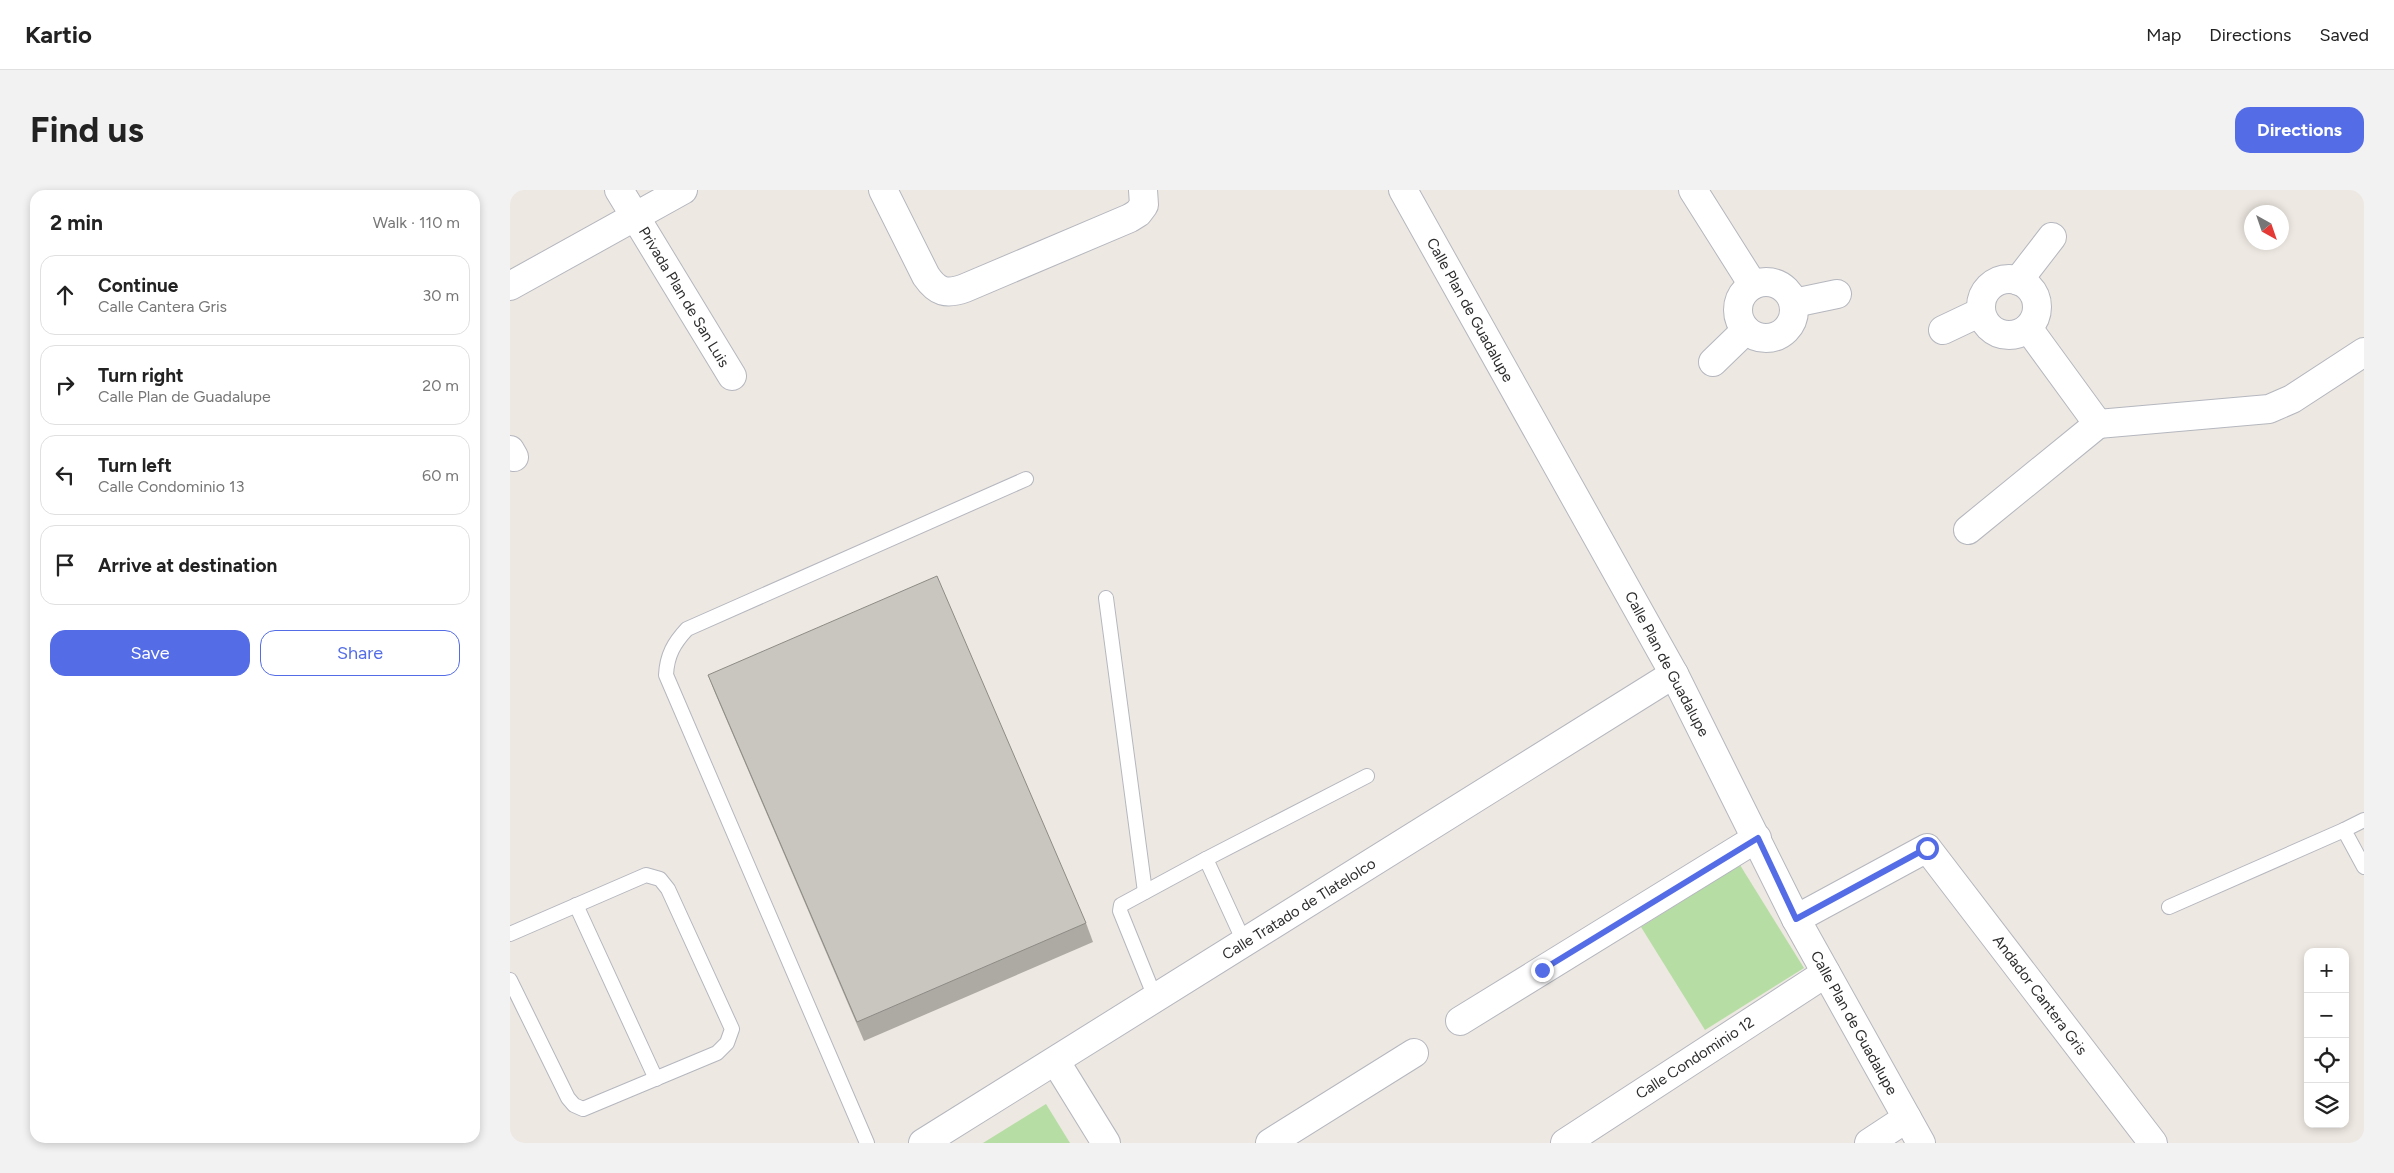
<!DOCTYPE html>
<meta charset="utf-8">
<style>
:root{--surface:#fff;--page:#f2f2f2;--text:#222;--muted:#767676;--line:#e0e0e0;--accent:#546de7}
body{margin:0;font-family:Figtree,sans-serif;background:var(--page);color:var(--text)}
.controls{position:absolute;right:15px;bottom:15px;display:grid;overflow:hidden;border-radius:10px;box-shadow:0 2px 8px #0003}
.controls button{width:45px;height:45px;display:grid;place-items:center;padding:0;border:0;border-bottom:1px solid var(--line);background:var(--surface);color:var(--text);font:25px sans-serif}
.compass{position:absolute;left:1734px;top:15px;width:45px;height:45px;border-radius:50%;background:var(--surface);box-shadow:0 2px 8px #0003;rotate:140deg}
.stop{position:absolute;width:15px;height:15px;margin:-11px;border:4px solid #546de7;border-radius:50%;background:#fff}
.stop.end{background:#546de7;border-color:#fff;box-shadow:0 1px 5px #0008}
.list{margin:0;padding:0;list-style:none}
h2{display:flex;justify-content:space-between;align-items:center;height:65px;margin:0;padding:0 20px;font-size:21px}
h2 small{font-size:16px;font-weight:400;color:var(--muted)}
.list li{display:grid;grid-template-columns:32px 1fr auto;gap:15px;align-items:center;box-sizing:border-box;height:80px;margin:0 10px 10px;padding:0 10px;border:1px solid var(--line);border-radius:15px}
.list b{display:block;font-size:19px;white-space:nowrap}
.list p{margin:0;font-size:16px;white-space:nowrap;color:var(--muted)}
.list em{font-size:16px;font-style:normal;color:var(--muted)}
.actions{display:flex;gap:10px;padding:15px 20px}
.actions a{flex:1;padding:11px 0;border:1px solid var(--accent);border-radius:15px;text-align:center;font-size:18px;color:var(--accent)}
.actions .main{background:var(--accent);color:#fff}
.icon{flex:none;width:28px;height:28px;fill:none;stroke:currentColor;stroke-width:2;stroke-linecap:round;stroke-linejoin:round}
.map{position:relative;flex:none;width:1854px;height:953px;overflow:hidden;border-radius:15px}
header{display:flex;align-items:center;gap:30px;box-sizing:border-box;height:70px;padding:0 25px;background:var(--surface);border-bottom:1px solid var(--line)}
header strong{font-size:24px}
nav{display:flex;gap:28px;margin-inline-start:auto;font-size:18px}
.intro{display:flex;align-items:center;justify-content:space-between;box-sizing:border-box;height:120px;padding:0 30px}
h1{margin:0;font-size:35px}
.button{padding:12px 22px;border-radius:15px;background:var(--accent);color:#fff;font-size:18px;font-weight:700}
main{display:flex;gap:30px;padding:0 30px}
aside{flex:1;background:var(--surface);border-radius:15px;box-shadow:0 2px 8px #0003}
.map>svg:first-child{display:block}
.green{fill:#b6dda4}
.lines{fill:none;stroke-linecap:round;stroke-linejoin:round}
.service-casing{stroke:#b5b7bf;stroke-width:16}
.minor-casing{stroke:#b5b7bf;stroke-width:30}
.service{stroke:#fff;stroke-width:14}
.minor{stroke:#fff;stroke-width:28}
.wall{fill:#adaaa4}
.building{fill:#c9c6bf;stroke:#8d8b86}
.route{stroke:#546de7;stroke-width:6}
.labels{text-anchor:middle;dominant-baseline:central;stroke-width:4;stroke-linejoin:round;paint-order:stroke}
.street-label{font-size:15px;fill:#2d2d2d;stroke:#fff}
</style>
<header>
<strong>Kartio</strong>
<nav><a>Map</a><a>Directions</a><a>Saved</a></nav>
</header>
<div class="intro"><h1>Find us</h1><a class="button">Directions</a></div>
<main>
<aside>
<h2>2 min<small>Walk · 110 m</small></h2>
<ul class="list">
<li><svg class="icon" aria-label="ahead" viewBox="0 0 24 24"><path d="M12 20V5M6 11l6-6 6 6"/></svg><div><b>Continue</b><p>Calle Cantera Gris</p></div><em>30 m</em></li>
<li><svg class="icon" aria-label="right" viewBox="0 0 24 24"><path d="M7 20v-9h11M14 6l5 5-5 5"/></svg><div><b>Turn right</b><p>Calle Plan de Guadalupe</p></div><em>20 m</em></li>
<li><svg class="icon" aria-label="left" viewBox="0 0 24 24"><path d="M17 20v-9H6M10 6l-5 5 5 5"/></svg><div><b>Turn left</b><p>Calle Condominio 13</p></div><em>60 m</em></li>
<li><svg class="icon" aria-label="arrive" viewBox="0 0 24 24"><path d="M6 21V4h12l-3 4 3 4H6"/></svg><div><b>Arrive at destination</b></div></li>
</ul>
<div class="actions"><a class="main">Save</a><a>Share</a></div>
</aside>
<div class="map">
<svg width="1854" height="953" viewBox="0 0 1854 953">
<rect width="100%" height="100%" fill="#ede8e1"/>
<g class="green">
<polygon points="1230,675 1294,778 1195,840 1131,737"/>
<polygon points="536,914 560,953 473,953"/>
</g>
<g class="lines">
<defs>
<g id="service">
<polyline points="596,408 635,702"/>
<polyline points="1854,630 1834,640 1854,677"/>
<polyline points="66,715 146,889"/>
<polyline points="1659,717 1834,640"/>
<polyline points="0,744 136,685 150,689 158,699 222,839 217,853 207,863 73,919 64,915 58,908 0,790"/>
<polyline points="735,754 696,669 857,586"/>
<polyline points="646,810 610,721 611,715 696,669"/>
<path d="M357,953L156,485C157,465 164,453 177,439L516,289"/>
</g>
<g id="minor">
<polyline points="109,0 222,186"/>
<path d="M373,0L416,86C427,102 436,105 455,98L620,28L628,23L634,15L633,0"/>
<polyline points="893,0 1164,484 1286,729 1411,953"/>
<polyline points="1183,0 1243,95"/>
<circle cx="1499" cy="117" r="28"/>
<polyline points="1508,91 1542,47"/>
<circle cx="1256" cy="120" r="28"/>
<polyline points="0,96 173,0"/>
<polyline points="1284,113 1327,104"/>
<polyline points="1518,138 1588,234"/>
<polyline points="1433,140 1471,122"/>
<polyline points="1203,172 1236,140"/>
<polyline points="1588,234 1759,219 1782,209 1854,162"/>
<polyline points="0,260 4,267"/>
<polyline points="1458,340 1588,234"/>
<polyline points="1286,729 1417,658 1643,953"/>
<polyline points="950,831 1247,648"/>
<polyline points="546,872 596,953"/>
<polyline points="413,953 1164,484"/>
<polyline points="760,953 904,863"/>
<polyline points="1055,953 1316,783"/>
<polyline points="1359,953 1397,928"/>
</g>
</defs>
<use href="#service" class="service-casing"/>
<use href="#minor" class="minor-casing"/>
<use href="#service" class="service"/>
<use href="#minor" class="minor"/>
</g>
<polygon class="wall" points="198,485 576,733 583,752 354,851 205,503"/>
<polygon class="building" points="427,386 576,733 347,832 198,485"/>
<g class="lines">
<polyline class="route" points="1032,780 1248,648 1286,729 1417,658"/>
</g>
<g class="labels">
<g class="street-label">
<text transform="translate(174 107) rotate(59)">Privada Plan de San Luis</text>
<text transform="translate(960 120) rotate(61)">Calle Plan de Guadalupe</text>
<text transform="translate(1157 474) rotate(62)">Calle Plan de Guadalupe</text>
<text transform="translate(789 719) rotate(-32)">Calle Tratado de Tlatelolco</text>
<text transform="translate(1530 805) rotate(53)">Andador Cantera Gris</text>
<text transform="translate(1344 833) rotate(61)">Calle Plan de Guadalupe</text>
<text transform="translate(1185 868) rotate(-33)">Calle Condominio 12</text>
</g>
</g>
</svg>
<div class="controls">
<button>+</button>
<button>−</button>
<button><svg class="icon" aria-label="locate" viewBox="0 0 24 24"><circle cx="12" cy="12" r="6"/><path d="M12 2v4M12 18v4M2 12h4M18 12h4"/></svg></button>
<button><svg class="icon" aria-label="layers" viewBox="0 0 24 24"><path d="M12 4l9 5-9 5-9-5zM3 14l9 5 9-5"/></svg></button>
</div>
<svg class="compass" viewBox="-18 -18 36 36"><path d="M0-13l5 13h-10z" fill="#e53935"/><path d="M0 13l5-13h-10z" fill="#767676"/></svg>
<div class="stop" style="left:1417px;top:658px"></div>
<div class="stop end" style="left:1032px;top:780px"></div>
</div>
</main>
